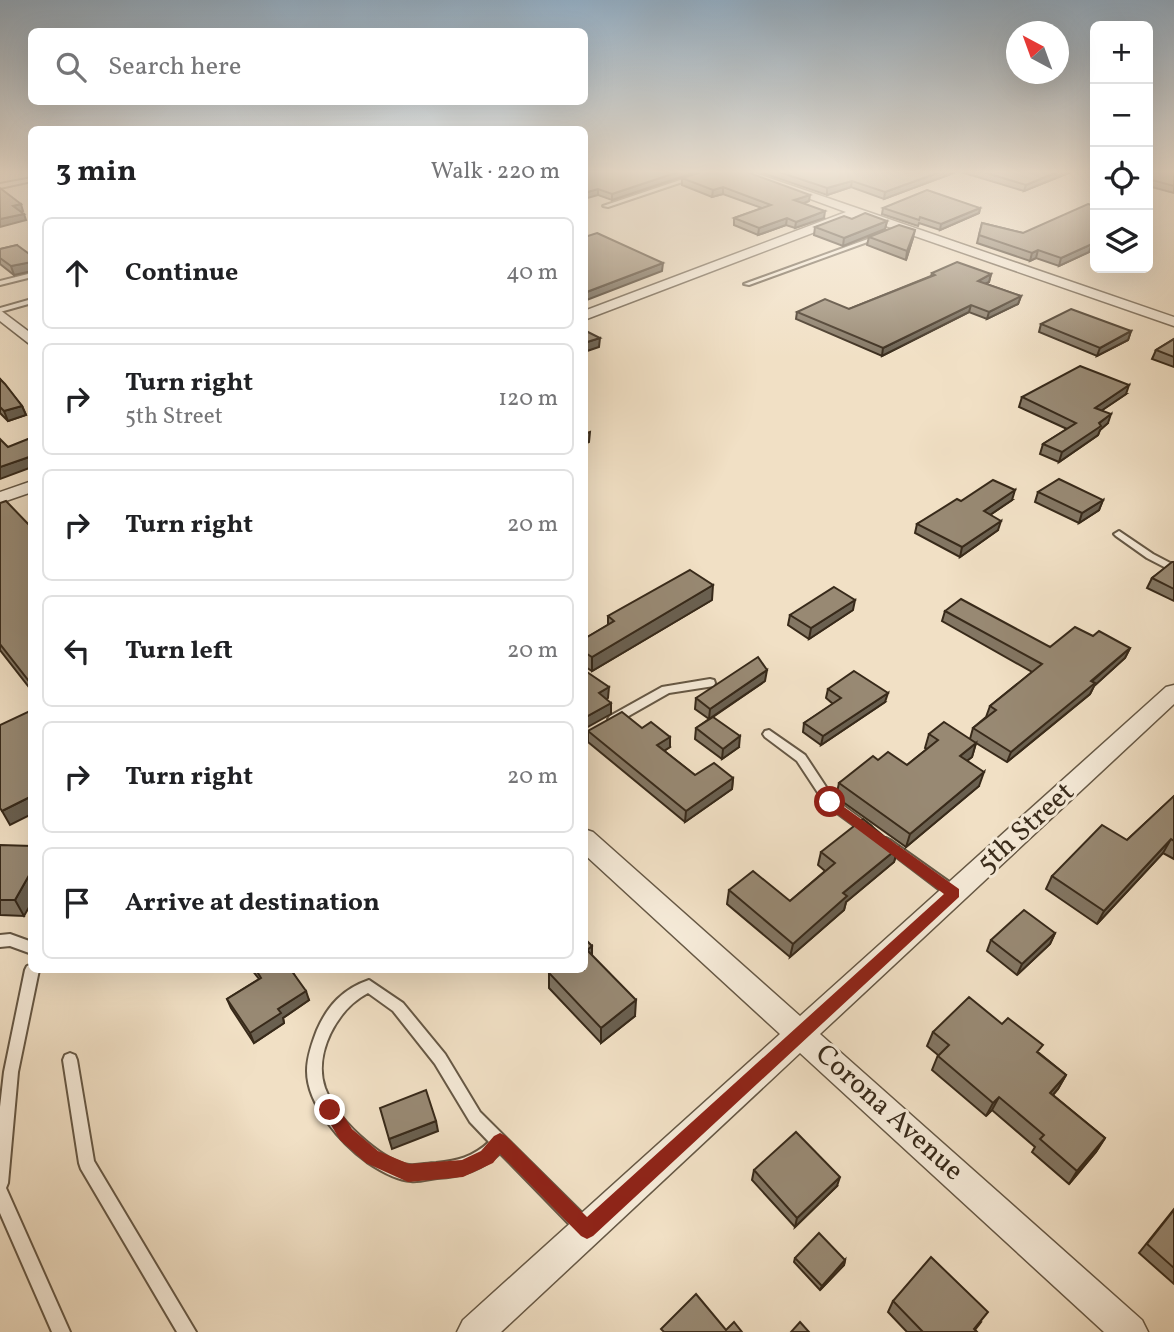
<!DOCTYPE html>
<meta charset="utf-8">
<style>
:root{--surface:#fff;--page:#f2f2f2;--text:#202124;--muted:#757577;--line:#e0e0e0}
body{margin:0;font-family:Vollkorn,serif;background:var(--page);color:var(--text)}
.controls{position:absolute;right:21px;top:21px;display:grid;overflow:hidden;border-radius:10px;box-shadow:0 7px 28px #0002}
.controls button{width:63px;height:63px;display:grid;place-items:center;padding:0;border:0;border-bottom:2px solid var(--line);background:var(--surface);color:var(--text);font:35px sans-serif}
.compass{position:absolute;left:1006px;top:21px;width:63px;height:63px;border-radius:50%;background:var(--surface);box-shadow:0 7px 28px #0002;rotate:319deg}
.stop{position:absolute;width:21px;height:21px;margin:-16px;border:5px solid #8f2418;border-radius:50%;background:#fff}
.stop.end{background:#8f2418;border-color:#fff;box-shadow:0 2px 7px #0008}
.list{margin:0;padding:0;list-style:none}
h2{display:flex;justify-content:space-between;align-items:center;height:91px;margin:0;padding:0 28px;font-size:30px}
h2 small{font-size:23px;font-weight:400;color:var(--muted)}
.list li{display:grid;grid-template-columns:46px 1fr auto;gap:21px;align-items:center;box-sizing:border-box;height:112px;margin:0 14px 14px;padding:0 14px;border:2px solid var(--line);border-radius:10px}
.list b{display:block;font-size:26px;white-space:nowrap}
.list p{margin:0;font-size:23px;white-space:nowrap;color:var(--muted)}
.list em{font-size:23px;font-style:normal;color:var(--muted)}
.icon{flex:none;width:38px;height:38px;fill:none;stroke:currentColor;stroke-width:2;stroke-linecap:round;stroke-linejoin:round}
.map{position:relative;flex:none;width:1174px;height:1332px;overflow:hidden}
.search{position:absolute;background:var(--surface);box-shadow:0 7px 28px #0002;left:28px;top:28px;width:560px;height:77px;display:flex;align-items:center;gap:18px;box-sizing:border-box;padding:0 24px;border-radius:10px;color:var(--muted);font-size:26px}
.panel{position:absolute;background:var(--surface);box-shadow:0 7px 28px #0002;left:28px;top:126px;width:560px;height:847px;border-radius:10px}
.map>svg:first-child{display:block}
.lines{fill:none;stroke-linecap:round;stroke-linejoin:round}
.service-casing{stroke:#665845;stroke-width:4}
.minor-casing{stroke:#665845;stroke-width:3}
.service{fill:#f6ebd9;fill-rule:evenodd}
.minor{fill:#f6ebd9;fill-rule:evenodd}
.wall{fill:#837663;stroke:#382a1a;stroke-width:2}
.shaded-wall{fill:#6a6050;stroke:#382a1a;stroke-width:2}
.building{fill:#988973;stroke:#382a1a;stroke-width:2}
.route{fill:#8f2418}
.labels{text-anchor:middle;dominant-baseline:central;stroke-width:6;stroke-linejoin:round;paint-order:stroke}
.near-street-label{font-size:28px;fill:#382a1a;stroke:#f6ebd9}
</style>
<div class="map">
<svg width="1174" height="1332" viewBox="0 0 1174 1332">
<rect width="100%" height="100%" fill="#f1e0c5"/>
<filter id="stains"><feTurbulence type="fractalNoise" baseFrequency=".00286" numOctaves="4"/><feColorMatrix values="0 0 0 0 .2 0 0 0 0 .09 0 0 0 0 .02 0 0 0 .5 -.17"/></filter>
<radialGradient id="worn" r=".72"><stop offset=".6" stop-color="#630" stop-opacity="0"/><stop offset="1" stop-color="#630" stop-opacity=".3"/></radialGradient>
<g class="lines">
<defs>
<g id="service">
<polygon points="704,172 712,172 608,207 603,206"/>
<polygon points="32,178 32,181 0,188 0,184"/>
<polygon points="879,235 884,236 749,285 744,284"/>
<polygon points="32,273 32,277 0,285 0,281"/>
<polygon points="32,299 32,303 0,312 0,308"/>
<polygon points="1119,531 1153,554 1174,565 1174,572 1147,558 1116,536 1114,534"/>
<polygon points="710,679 714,680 715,683 714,686 669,693 618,722 610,722 608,719 610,716 662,687"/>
<polygon points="769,730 805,755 834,799 871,826 873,829 871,832 867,834 863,832 826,805 797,761 765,737 763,734 765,731"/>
<polygon points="886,838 890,840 959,889 960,893 959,897 954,898 949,897 882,846 880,843 882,840"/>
<polygon points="10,934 32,942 32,954 10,946 0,947 0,935"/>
<polygon points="32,964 32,970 39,970 18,1072 8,1183 6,1188 70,1332 52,1332 0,1213 0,1107 4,1072 25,970 27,966"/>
<path d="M369,980L403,1003L445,1054L480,1112L591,1222L593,1228L591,1234L585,1236L579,1234L500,1153C482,1170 461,1177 437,1178C429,1179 419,1182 411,1181C396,1180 379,1170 367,1162C341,1143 307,1105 307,1071C307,1057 312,1043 317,1030C328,1005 343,989 369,980ZM368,993L393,1011L435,1064L470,1122L489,1142C473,1157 457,1161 436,1163C427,1163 418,1166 409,1165C394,1163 379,1152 367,1142C350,1128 333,1109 325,1088C313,1054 337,1009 368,993Z"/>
<polygon points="70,1053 75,1055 77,1060 94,1161 196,1332 177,1332 81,1169 79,1163 63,1060 65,1055"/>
</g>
<g id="minor">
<polygon points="737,172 752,172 1174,317 1174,326 857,216 584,320 584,311 846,212"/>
<polygon points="0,310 32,334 32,346 0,321"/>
<polygon points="32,481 32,492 0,503 0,492"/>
<polygon points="1174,685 1174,704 820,1034 1142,1320 1148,1332 1104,1332 800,1053 501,1332 457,1332 463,1320 780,1034 584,854 584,829 593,832 800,1016 1166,687"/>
</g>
</defs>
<use href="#service" class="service-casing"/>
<use href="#minor" class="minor-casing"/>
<use href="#service" class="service"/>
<use href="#minor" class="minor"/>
</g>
<g class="wall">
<polygon points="584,172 696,172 612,200 598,195"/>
<polygon points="760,172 956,172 884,199 851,187 827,195"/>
<polygon points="961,172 1071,172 1024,191"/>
<polygon points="1148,172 1174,172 1174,193 1148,186"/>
<polygon points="682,178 809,201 803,203 824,218 795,228 786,225 758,235 734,225 734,218 762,208 723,194 712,197 682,185"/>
<polygon points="883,208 980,208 979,213 940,230 919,223 918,226 882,214"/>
<polygon points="852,219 887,221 885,229 843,246 814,235 815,227"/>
<polygon points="982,223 1023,233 1095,234 1089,252 1059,266 1036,258 1030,261 977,243"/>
<polygon points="869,237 913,238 906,260 867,245"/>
<polygon points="17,245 14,275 0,264 0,249"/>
<polygon points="932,273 991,274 989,282 986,284 1021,296 1018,304 987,319 969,312 882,356 796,319 797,312 849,309 931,276"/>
<polygon points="1041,324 1131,331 1128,340 1097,356 1039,332"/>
<polygon points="1174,339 1174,367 1152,359 1156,350"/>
<polygon points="0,379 22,406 26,415 8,421 0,413"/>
<polygon points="1126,394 1102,410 1108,423 1100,430 1098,435 1059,462 1040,454 1043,444 1067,429 1019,407 1022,397"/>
<polygon points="1038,492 1103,500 1099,510 1079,523 1035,502"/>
<polygon points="1012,500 990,515 998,530 960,557 915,533 917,524 961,501"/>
<polygon points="0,503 32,528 32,691 0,650"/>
<polygon points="1174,562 1174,601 1147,588 1152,578"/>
<polygon points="712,600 592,671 584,666 584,639 608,625 608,616"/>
<polygon points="853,610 809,639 788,625 790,615"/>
<polygon points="945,611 1050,647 1093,636 1130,648 1125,658 1094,686 1090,694 1007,762 976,743 972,757 967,761 979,786 906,847 836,797 839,783 878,760 907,765 927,749 925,748 929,734 970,739 973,728 986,717 990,706 1032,672 942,621"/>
<polygon points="765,681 713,717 739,747 722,759 695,739 696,728 709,719 695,709 696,698"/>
<polygon points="828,689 885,702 821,745 803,732 804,723 833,704 826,698"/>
<polygon points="642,728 670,747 664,751 695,775 733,778 732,789 685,822 588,742 588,731"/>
<polygon points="1174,796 1174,859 1163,853 1097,924 1046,889 1052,876 1127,840"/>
<polygon points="0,845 24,916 0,915"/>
<polygon points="898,848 894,862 846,902 844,910 790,957 727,904 729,890 790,901 825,871 818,865 821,852"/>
<polygon points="1055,933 1050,944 1017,975 987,951 991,940"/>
<polygon points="592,946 592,956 635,1016 601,1043 549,988 549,973"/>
<polygon points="252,970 295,970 292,971 309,1000 283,1018 284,1023 254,1043 231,1008 227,999 259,979"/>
<polygon points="933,1032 1039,1053 1066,1075 1058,1089 1053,1095 1105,1138 1096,1152 1069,1184 1032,1152 1035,1147 992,1110 986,1116 932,1070 938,1055 927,1046"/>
<polygon points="754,1170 837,1186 795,1227 752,1180"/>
<polygon points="1174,1209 1174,1284 1139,1253"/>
<polygon points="795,1258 845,1260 844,1265 820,1290 794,1262"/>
<polygon points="893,1301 981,1322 975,1330 977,1332 907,1332 888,1312"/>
</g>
<g class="shaded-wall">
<polygon points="678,172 696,172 612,200 612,194"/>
<polygon points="940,172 956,172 884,199 885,192"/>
<polygon points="1057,172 1071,172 1024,191 1026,185"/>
<polygon points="852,181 851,187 827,195 827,188"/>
<polygon points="723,187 723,194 712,197 713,190"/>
<polygon points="598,189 598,195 584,199 584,193"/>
<polygon points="810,195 809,201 794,207 794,200"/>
<polygon points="21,204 23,211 15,213 13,206"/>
<polygon points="980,208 979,213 940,230 941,224"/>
<polygon points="825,211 824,218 795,228 796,222"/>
<polygon points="24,214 26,220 0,227 0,219"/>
<polygon points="787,218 786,225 758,235 759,228"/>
<polygon points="887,221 885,229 843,246 844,238"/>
<polygon points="915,230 913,238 906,260 907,251"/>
<polygon points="1092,244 1089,252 1059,266 1061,258"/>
<polygon points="1038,250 1036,258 1030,261 1032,253"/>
<polygon points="32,262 32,271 14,275 11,266"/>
<polygon points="663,263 662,271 584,301 584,293"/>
<polygon points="991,274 989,282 976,288 978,281"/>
<polygon points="1021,296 1018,304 987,319 989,312"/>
<polygon points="971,305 969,312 882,356 883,348"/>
<polygon points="1131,331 1128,340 1097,356 1100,348"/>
<polygon points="600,338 599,347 584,352 584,343"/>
<polygon points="1129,385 1126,394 1092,417 1095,408"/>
<polygon points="22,406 26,415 8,421 4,411"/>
<polygon points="1111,414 1108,423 1100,430 1098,435 1059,462 1062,452"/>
<polygon points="590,432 589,442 584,444 584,434"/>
<polygon points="32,456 32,467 0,479 0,467"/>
<polygon points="1015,490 1012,500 981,521 984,511"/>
<polygon points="1103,500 1099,510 1079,523 1082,513"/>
<polygon points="1001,521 998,530 960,557 962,547"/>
<polygon points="713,585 712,600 592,671 592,657"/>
<polygon points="855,600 853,610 809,639 811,628"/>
<polygon points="1130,648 1125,658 1094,686 1090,694 1007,762 1011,752"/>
<polygon points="767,670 765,681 709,719 710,709"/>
<polygon points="609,687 608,698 599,704 599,693"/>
<polygon points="888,693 885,702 821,745 823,736"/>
<polygon points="611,703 611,714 584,729 584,718"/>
<polygon points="740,736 739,747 722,759 723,749"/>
<polygon points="670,737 670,747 656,756 657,745"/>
<polygon points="976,743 972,757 955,770 960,756"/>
<polygon points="984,772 979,786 906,847 910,834"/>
<polygon points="733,778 732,789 685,822 686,811"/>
<polygon points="32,796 32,814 10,825 2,811"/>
<polygon points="1171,839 1163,853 1097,924 1104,911"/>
<polygon points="898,848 894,862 846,902 844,910 790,957 793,944 843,893"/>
<polygon points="32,870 32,902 24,916 15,900"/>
<polygon points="1055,933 1050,944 1017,975 1022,964"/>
<polygon points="592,946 592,962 587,950"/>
<polygon points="306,991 309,1000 283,1018 284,1023 254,1043 250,1033 278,1009"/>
<polygon points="636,1000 635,1016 601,1043 601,1028"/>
<polygon points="1066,1075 1058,1089 1042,1107 1050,1093"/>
<polygon points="999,1097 992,1110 986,1116 993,1103"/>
<polygon points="436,1121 438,1131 392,1149 389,1139"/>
<polygon points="1105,1138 1096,1152 1069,1184 1077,1171"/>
<polygon points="840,1177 837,1186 795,1227 797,1218"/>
<polygon points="845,1260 844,1265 820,1290 822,1286"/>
</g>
<g class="building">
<polygon points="584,172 678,172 612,194 598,189 584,193"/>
<polygon points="702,172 747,172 810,195 794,200 825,211 796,222 787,218 759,228 734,218 771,205 723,187 713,190 682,178"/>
<polygon points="779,172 940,172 885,192 852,181 827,188"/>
<polygon points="983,172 1057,172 1026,185"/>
<polygon points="1148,172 1174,172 1174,186 1148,179"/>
<polygon points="0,188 21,204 13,206 24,214 0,219"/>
<polygon points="927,190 980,208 941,224 920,217 919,220 883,208"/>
<polygon points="1088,204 1095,206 1095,233 1092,244 1061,258 1038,250 1032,253 979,235 982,223 1023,233"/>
<polygon points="865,213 887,221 844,238 815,227 844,216 852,219"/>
<polygon points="899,225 915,230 907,251 869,237"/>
<polygon points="597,233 663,263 584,293 584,235 588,236"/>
<polygon points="17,245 32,256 32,262 11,266 0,258 0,249"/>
<polygon points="957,262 991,274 978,281 1021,296 989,312 971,305 883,348 797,312 825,299 849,309 935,275 932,273"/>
<polygon points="1071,309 1131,331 1100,348 1041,324"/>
<polygon points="584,330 600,338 584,343"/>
<polygon points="1174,339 1174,357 1156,350"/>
<polygon points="1080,366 1129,385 1095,408 1111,414 1099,423 1101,426 1062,452 1043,444 1076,423 1022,397"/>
<polygon points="0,379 5,384 22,406 4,411 0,407"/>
<polygon points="0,439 8,447 28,439 32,443 32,456 0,467"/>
<polygon points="1059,479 1103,500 1082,513 1038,492"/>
<polygon points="993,480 1015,490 984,511 1001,521 962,547 917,524 957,499 961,501"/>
<polygon points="6,501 32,528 32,685 0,644 0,503"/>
<polygon points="1172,562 1174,562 1174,589 1152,578"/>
<polygon points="690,570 713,585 592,657 584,652 584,639 614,621 608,616"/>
<polygon points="834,587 855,600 811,628 790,615"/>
<polygon points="961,599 1050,647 1075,627 1093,636 1099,631 1130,648 1091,681 1095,683 1011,752 973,728 996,710 990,706 1042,664 945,611"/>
<polygon points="758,657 767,670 710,709 696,698"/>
<polygon points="584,670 609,687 599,693 611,703 584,718"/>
<polygon points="854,671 888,693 823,736 804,723 841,698 828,689"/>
<polygon points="32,710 32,796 2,811 0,808 0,725"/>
<polygon points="622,712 642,728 651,722 670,737 657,745 695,775 714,763 733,778 686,811 588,731"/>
<polygon points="713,717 740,736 723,749 696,728"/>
<polygon points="944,722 976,743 960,756 984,772 910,834 839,783 873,756 878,760 888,752 907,765 938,740 929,734"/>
<polygon points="1174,796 1174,841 1171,839 1104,911 1052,876 1102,825 1127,840"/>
<polygon points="863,819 898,848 843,893 847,896 793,944 729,890 753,871 790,901 835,863 821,852"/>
<polygon points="0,845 32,846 32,870 15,900 0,900"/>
<polygon points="1024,910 1055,933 1022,964 991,940"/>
<polygon points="584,938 592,946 587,950 636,1000 601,1028 549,973 553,970 584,970"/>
<polygon points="256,970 291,970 306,991 278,1009 281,1013 250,1033 227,999 261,978"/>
<polygon points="969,997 1002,1024 1008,1018 1043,1045 1037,1052 1066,1075 1050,1093 1105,1138 1077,1171 1040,1139 1044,1135 999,1097 993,1103 938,1056 949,1045 933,1032"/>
<polygon points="426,1090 436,1121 389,1139 380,1108"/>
<polygon points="796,1132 840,1177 797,1218 754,1170"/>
<polygon points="1174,1210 1174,1268 1147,1244"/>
<polygon points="819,1233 845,1260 822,1286 795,1258"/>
<polygon points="931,1257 988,1312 974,1329 977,1332 923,1332 893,1301"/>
<polygon points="696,1294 726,1330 734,1322 742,1332 664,1332 661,1329"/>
<polygon points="800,1322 809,1332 791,1332"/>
</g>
<linearGradient id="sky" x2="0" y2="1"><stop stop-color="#92adc3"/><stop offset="0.48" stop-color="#f9f1e5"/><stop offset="1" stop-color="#f9f1e5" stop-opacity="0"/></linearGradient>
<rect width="1174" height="358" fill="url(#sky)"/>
<polygon class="route" points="830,797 959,889 959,897 593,1236 587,1239 581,1236 500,1154 493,1163 463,1177 408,1182 366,1163 340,1140 322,1110 324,1104 330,1102 336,1104 352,1129 378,1151 409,1164 462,1160 481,1151 494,1136 500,1133 506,1136 587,1217 944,894 825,805 823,802"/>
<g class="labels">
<g class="near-street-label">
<text transform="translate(1026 828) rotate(-42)">5th Street</text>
<text transform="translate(889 1113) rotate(42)">Corona Avenue</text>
</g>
</g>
<rect width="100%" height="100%" filter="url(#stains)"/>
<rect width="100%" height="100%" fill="url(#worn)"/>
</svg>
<div class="controls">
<button>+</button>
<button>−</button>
<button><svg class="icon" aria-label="locate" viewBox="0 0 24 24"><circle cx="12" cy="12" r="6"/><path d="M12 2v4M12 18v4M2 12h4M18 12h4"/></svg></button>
<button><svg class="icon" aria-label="layers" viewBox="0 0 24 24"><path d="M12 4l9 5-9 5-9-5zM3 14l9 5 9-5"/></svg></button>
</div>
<svg class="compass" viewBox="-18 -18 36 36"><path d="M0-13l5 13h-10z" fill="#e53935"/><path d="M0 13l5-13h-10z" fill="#757577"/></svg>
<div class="stop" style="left:830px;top:802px"></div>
<div class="stop end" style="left:330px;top:1110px"></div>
<div class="search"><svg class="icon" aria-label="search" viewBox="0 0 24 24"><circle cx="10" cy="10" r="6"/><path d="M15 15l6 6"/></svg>Search here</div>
<section class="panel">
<h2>3 min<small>Walk · 220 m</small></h2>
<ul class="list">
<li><svg class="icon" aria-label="ahead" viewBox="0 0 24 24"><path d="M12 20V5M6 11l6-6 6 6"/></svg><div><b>Continue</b></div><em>40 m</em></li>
<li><svg class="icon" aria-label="right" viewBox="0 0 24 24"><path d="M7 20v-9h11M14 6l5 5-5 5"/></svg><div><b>Turn right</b><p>5th Street</p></div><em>120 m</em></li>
<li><svg class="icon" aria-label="right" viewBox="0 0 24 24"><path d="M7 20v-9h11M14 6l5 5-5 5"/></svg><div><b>Turn right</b></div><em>20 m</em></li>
<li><svg class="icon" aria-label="left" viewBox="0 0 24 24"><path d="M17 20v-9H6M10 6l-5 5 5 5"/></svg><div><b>Turn left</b></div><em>20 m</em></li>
<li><svg class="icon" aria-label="right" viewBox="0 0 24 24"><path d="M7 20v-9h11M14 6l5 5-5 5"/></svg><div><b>Turn right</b></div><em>20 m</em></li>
<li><svg class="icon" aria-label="arrive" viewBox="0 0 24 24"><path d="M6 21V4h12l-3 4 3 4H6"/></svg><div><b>Arrive at destination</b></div></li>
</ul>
</section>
</div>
